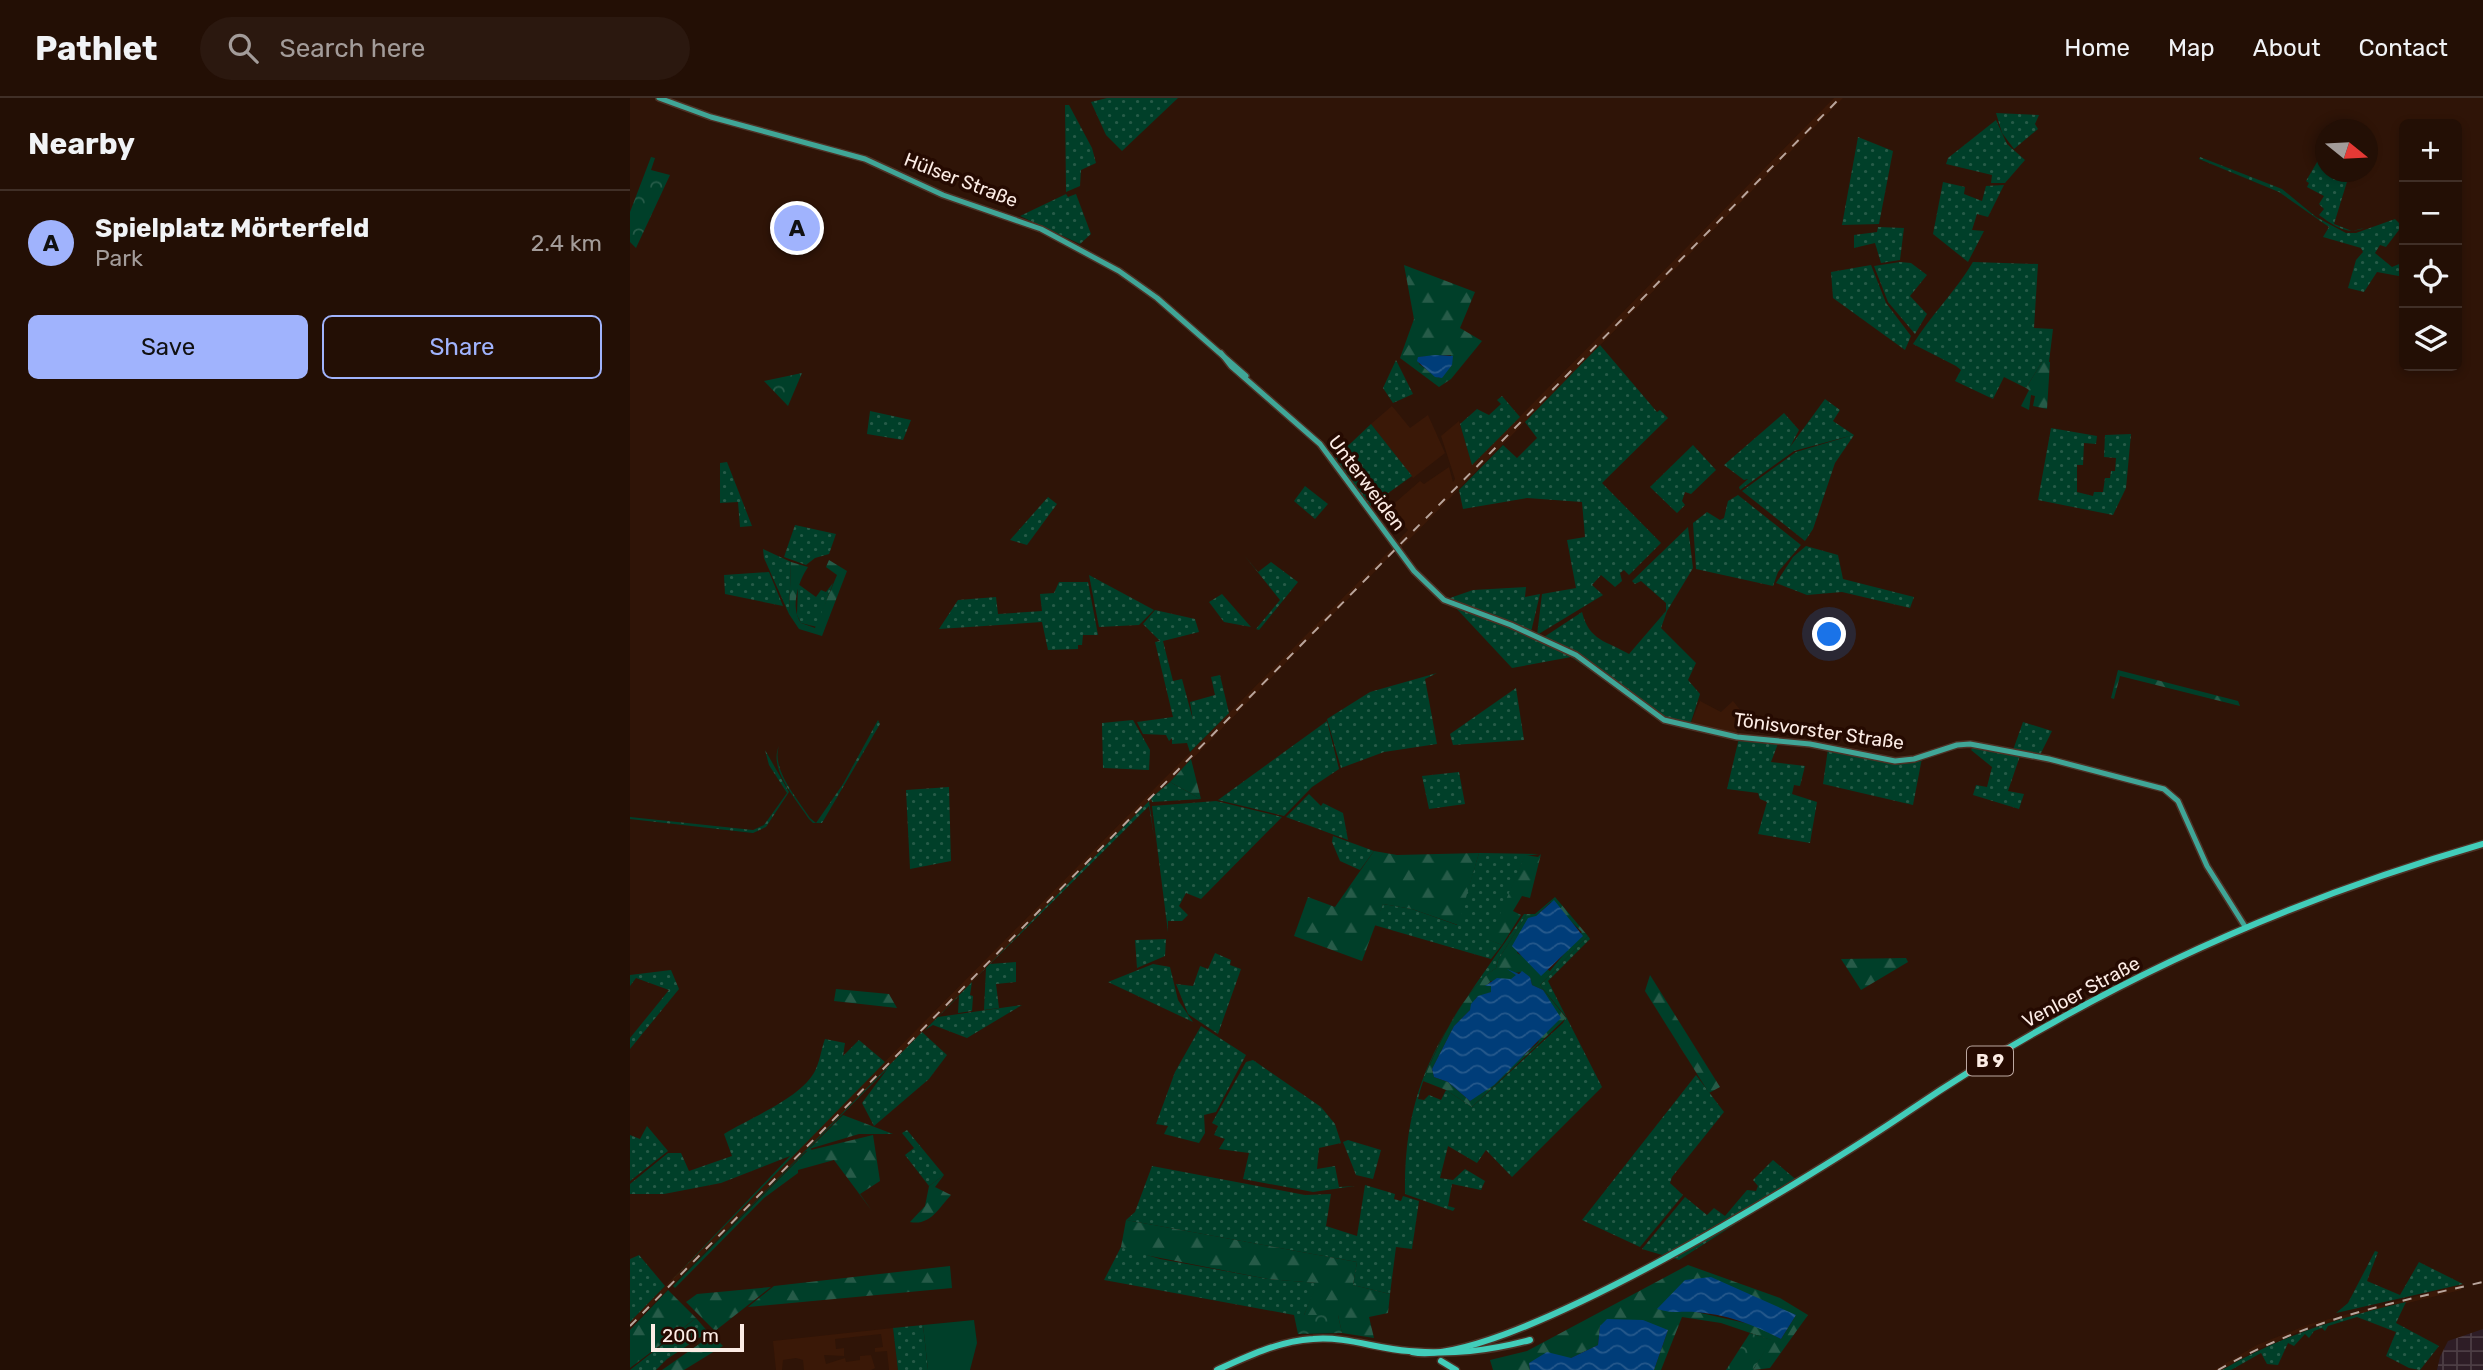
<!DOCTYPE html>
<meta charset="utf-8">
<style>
:root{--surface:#230f05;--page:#2b180f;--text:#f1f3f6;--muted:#a39c9a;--line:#402f27;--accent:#a0b3fd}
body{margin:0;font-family:Rubik,sans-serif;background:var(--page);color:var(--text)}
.controls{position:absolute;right:21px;top:21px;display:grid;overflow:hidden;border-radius:10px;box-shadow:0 4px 10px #0003}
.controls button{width:63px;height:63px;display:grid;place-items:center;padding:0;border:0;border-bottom:2px solid var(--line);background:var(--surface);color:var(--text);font:35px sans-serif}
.compass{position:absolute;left:1685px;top:21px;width:63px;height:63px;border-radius:50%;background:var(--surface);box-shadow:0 4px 10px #0003;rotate:108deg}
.scale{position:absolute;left:21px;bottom:18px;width:93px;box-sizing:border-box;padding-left:7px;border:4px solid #fcece5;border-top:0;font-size:19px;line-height:24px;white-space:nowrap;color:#fcece5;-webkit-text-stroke:5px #250a01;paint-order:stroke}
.you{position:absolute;left:1200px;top:537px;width:24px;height:24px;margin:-18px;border:5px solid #fff;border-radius:50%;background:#1a73e8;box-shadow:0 0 0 10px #1a73e833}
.badge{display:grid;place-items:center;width:46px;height:46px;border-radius:50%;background:var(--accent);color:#111;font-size:23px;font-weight:700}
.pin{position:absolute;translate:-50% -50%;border:4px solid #fff;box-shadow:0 2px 7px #0006}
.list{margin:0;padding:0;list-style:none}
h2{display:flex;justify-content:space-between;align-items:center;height:91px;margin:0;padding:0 28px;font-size:30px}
h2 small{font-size:23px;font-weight:400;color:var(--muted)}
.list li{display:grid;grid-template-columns:46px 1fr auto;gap:21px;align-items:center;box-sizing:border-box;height:105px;padding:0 28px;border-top:2px solid var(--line)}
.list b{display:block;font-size:26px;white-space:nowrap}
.list p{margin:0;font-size:23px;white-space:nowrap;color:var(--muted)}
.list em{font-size:23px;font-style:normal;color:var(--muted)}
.actions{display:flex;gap:14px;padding:21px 28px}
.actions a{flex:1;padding:16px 0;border:2px solid var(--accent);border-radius:10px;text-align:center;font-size:24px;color:var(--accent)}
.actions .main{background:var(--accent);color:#111}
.icon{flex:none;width:38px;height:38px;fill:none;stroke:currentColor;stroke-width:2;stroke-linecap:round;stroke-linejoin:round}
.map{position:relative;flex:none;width:1853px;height:1272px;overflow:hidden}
header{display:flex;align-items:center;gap:42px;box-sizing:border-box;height:98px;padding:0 35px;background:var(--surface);border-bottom:2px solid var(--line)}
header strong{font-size:33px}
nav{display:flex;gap:38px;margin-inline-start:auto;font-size:24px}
.search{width:490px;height:63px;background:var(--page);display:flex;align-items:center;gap:18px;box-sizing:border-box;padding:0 24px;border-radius:38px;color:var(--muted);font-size:26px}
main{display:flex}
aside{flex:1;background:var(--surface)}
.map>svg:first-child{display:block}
.built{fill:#3a1807}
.industrial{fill:url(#industrial-grid)}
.grass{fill:url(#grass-dots)}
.forest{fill:url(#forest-firs);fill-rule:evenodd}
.park{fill:url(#park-crowns)}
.pitch{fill:#003f29}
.water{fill:url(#water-waves)}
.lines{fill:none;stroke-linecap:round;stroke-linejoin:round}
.secondary-casing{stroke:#4c3226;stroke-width:8}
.primary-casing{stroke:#4c3226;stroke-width:9}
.secondary{stroke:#40a697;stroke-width:5}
.primary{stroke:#42cdba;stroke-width:6}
.rail{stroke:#b9a59c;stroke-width:2;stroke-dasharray:9 9;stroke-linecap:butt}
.labels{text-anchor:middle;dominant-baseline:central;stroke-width:7;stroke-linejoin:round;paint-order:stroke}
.shield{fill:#250a01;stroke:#bca8a1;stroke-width:2}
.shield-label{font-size:18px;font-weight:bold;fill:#fcece5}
.street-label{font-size:19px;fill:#fcece5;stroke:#250a01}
</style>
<header>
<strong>Pathlet</strong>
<div class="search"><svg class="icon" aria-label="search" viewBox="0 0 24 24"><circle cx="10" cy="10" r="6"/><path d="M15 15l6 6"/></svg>Search here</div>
<nav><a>Home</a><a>Map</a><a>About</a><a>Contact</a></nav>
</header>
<main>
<aside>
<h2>Nearby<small></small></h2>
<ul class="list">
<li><span class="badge">A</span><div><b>Spielplatz Mörterfeld</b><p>Park</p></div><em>2.4 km</em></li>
</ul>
<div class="actions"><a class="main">Save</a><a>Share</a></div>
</aside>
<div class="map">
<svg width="1853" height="1272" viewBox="0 0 1853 1272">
<defs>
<pattern id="industrial-grid" width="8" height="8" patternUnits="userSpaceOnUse" patternTransform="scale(1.75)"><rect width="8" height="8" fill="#2e1d26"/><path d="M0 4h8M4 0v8" fill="none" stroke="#4d3e45"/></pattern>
<pattern id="grass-dots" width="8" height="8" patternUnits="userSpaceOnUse" patternTransform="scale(1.75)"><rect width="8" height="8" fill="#003f29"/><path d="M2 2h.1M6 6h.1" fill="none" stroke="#265b48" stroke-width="1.8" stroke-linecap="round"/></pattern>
<pattern id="forest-firs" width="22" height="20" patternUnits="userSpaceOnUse" patternTransform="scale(1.75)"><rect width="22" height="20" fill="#003f29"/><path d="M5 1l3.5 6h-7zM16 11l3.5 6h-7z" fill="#265b48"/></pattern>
<pattern id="park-crowns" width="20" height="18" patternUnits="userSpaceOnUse" patternTransform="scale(1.75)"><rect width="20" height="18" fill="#003f29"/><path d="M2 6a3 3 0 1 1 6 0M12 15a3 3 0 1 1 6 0" fill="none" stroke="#265b48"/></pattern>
<pattern id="water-waves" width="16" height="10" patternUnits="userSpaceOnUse" patternTransform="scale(1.75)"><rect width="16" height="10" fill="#003d79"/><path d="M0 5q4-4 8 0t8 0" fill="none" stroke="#26598c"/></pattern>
</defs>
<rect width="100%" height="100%" fill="#2f1407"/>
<g class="built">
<polygon points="1204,0 1213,0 770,451 765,446 778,432 759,410 790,383 794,386 819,369 823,384 825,381 811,338 829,323 842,366 845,364"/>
<polygon points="762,308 780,330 798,317 815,355 783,380 741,326"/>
<polygon points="763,449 766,452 540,684 0,1230 0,1224 222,997"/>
<polygon points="1070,603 1091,614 1103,603 1111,613 1106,637 1060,627"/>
<polygon points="1833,1186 1831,1192 1683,1228 1627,1252 1592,1272 1584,1272 1627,1247 1680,1226"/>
<polygon points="263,1230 268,1272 259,1272 257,1253 245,1254 245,1250 253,1249 251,1236 205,1241 206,1251 214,1250 214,1258 194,1257 196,1266 215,1260 216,1264 230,1262 230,1258 241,1257 245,1270 241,1272 174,1272 173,1262 166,1260 153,1262 152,1272 146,1272 143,1243"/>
</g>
<polygon class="industrial" points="1853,1231 1853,1272 1807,1272 1810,1259 1818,1243"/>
<g class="grass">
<polygon points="477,0 548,0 492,53 476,37 461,4"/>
<polygon points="435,7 439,7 462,50 466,65 451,72 450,88 436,94"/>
<polygon points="1366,15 1409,17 1405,26 1408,31 1384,51 1372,35"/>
<polygon points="1366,22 1377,46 1395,62 1375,85 1361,85 1362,77 1316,66 1318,60"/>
<polygon points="1228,39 1263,53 1249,126 1212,127"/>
<polygon points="1570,59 1652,91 1686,119 1716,135 1726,135 1765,121 1772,128 1756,149 1750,147 1745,155 1762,169 1774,164 1774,179 1747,174 1734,194 1718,190 1726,162 1733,154 1731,150 1693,139 1699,129 1649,94 1569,61"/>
<path d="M1690,59L1695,60L1696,74H1720L1704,126L1722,133L1734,130C1717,138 1703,127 1689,117L1694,111L1689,106L1694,98L1677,89L1679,85L1676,83Z"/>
<polygon points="1313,84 1335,89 1334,96 1352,103 1356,88 1374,87 1358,119 1347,116 1342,132 1354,133 1338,164 1303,136"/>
<polygon points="436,96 438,99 446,96 461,136 450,146 390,118"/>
<polygon points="1248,129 1274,130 1270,162 1251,165 1245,145 1224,150 1224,137 1247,134"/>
<polygon points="1270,164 1281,165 1297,177 1280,198 1297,216 1285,236 1258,204 1244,168"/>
<path d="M1343,164L1408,166L1404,230L1423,231L1419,264H1412L1396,290L1374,279L1363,301L1325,283L1331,272L1326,268L1283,246C1301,217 1325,194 1343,164Z"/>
<polygon points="1241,167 1256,205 1281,238 1275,252 1203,200 1201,174"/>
<polygon points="970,247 1027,314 1030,312 1038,320 972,385 1031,445 999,477 994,472 990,475 992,483 985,489 971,477 962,487 973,497 907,537 912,496 946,490 937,442 955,439 952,404 897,400 833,411 829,392 873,347 887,360 907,340 895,324"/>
<polygon points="766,262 783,296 763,305 753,290"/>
<polygon points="872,298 890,319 842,367 830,326 847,311 859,317 871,306 867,302"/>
<polygon points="1195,301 1210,312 1203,323 1224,337 1205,365 1183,431 1175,443 1112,393 1166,354 1223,337 1164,353 1110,392 1109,389 1118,381 1114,382 1094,367 1154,315 1169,332 1160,349"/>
<polygon points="240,313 281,322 273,342 237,336"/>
<polygon points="741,326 782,378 740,408 751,424 703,362"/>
<polygon points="1421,330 1467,338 1466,346 1454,345 1453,367 1447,367 1447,394 1463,398 1464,394 1473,394 1475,380 1480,380 1481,373 1485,373 1486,360 1474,359 1475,337 1501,336 1496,390 1483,417 1408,402"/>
<polygon points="1063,347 1086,372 1061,396 1055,394 1052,403 1055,407 1047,415 1020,389"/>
<polygon points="97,364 122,428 110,429 108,404 90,405 90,365"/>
<polygon points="675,388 698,406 685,421 664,403"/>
<polygon points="1108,397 1171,447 1148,474 1143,488 1066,471 1063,425 1077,414 1090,422 1094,420 1098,403"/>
<polygon points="418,399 427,406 397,447 380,442"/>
<polygon points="165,427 206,436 199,456 185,460 176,467 154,459"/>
<path d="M1058,429L1063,470L1037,513L1031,530L1066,565L1058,582L1070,596L1060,627L1036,621L957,562L914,539L952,514C959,543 977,543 999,556L1036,513V505L1011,483L1005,486L1002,483Z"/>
<polygon points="1176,448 1208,457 1213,481 1284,499 1280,510 1212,494 1177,497 1146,485 1163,459"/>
<polygon points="133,451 161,464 159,516 134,460"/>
<polygon points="614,457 628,474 641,464 668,484 629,532 626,531 650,502"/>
<polygon points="139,474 153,508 95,496 94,477"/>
<polygon points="459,477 524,512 509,527 469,529"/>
<polygon points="429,484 458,484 468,537 453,537 452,547 448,547 448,551 418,552 412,524 309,531 328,502 366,499 368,516 412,513 410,496 424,495"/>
<polygon points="203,485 187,529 171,525 167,517 168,486 186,499 191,492 196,494"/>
<polygon points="896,489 895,499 910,496 901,534 817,501 843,492"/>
<polygon points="592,496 621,529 594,524 579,504"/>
<polygon points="825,509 878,527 952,562 1026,618 941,559 882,570"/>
<polygon points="525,512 565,521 569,534 533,543 543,583 552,581 563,622 560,604 585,597 581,579 590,577 599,615 560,654 557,645 542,646 542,640 539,643 536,637 513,636 507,624 543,619 525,544 530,543 513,526"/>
<polygon points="807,575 795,581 807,646 754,654 711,670 697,621 740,594"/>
<polygon points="886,590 894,642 823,647 820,636"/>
<path d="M248,622L250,626L192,725H183L179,721C167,702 138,671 149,648C141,671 167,700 180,720L186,725L213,686Z"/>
<polygon points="503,622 520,652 519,672 473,670 472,625"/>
<polygon points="697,623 709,671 682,689 654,718 588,702"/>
<polygon points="1393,624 1422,633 1410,657 1383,652"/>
<polygon points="1109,640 1149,643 1141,664 1175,668 1170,688 1164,687 1162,696 1187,704 1180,745 1128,736 1137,704 1130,701 1128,695 1097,691"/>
<polygon points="1343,649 1390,658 1378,693 1394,696 1389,711 1343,697 1346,687 1357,689 1362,669 1341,652"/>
<polygon points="1198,651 1260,665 1292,660 1283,707 1193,686"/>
<polygon points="135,652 159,694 136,729 123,735 0,721 0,719 123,732 134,727 157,695 139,667"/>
<polygon points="829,674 835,706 799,711 792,678"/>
<polygon points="540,684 571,701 522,704 521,700"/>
<polygon points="319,689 321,763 280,771 276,692"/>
<polygon points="679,696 691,708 693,705 713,715 718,742 656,719"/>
<polygon points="519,703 524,738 519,708 360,866 386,864 386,884 366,886 369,910 354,912 356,870 342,884 340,897 343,898 342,913 328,915 329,898 308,919 392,907 337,940 303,927 295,932"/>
<polygon points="586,703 652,719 571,801 556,795 549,808 558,817 552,823 538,823 538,834 522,708"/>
<polygon points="703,738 744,753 730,772 710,763 702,744"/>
<polygon points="849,755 909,756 895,758 860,842 872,847 861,861 744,827 753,806 782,811 827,827"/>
<path d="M894,816H897L868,862L866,870C833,891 797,963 788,1001L794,1002L799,997L811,1002L816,992L842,1009L933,925L936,919L910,887L958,838L960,841L918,883L972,989L882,1079L856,1052L847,1065L818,1048L810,1080L823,1082L835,1071L855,1083L851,1092L822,1086L818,1108L825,1110L823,1113L775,1096C773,966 828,917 894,816Z"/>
<polygon points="536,841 535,858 507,870 505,842"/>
<polygon points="585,855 601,862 600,867 611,871 588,936 558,916 546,886 563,888 570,868 578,871"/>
<polygon points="523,866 540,869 548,902 563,924 478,884"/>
<polygon points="41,872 49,891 0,951 0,940 39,892 6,880 0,888 0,877"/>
<polygon points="571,928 616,957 586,1014 574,1017 575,1035 569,1045 534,1036 538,1028 526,1026 545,974"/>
<polygon points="292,934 317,957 299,981 244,1028 232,1005 258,970 180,1049 182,1053 176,1053 42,1188"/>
<path d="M195,941L215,945L213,958L229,942L255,964L39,1185L160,1058L91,1085L34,1096H0V1086L38,1055H51L59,1073L102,1058L94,1036C120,1020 171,1000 185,973C190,963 191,952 195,941Z"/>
<polygon points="623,962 691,1009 705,1026 711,1045 689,1050 687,1071 705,1068 709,1089 725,1088 683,1094 613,1081 619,1055 589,1051 595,1041 584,1037 588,1028 582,1025 616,964"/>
<polygon points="1066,977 1094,1014 1042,1079 1040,1085 1053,1097 1010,1149 952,1122"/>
<polygon points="17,1028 38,1053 0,1083 0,1037 10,1041"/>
<polygon points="277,1032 314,1077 299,1088 275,1057 284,1050 272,1035"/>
<polygon points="718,1042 751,1052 743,1081 726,1077 713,1044"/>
<polygon points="1143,1062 1170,1085 1049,1162 1012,1151 1055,1099 1077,1117 1084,1110 1095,1118 1117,1092 1126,1093 1128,1088 1123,1082"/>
<polygon points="522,1068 675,1097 701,1096 696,1128 727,1138 735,1087 765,1096 764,1101 771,1103 773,1098 789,1103 782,1151 766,1149 760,1196 723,1187 727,1164 496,1122 505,1114"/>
<polygon points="491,1149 530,1161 638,1181 688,1185 674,1217 664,1217 474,1182"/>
<polygon points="1745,1153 1748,1154 1737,1183 1770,1197 1789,1164 1833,1186 1706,1215 1718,1205"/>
<polygon points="9,1157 35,1188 0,1224 0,1161"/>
<path d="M1776,1204L1766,1225L1809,1248L1790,1272L1779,1270L1756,1258L1766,1234L1727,1219L1698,1228L1695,1233L1692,1230L1684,1233L1679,1240L1675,1236L1664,1248L1658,1245L1648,1267L1637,1266L1631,1255L1601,1272H1592C1651,1238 1710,1219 1776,1204Z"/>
<polygon points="66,1220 78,1234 37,1261 26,1272 0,1272"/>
<polygon points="293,1227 298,1272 318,1272 268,1272 263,1230"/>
</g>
<g class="forest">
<path d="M774,167L845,194L830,230L852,243L821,281L809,289L770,260L784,221ZM821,257L822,267L809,280L789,266L788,259Z"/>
<polygon points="1412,264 1420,264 1417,311 1403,308 1405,298 1401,297 1399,312 1391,308 1399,292 1396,290"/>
<path d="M199,462L217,473L192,538L169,531L159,516L161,464L178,469C168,484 160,509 171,525L185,530L207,477L196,469Z"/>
<polygon points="1488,572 1608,603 1610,608 1490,578 1484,601 1481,600"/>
<polygon points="561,661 571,701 540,684"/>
<polygon points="744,753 767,757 849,755 828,827 782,811 753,806 732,863 664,838 678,799 705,809"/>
<polygon points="911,756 900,800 892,798 883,813 891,817 872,847 859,842 895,757 908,759"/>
<path d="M925,799L958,838L910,887L936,920L842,1009L816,992L793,983C807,948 835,890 866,870L868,862L897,816H905ZM921,804L952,834L920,873L887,855L906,818ZM892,874L900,879L902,887L913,892L922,909L908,945L840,1003L818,984L804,979L802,971L824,928L840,912L846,900L861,894L862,888L857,887L861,883L881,882L887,877L884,875Z"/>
<polygon points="1276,860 1278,864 1231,892 1211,861"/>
<polygon points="1020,877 1090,989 1079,995 1015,893"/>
<polygon points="206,891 259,896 267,910 204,903"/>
<polygon points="213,1017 263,1036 229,1036 179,1051"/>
<polygon points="243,1037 250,1083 230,1096 242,1113 204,1062 168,1072 168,1075 134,1100 45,1190 43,1188 177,1053"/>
<path d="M314,1077L305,1089L321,1097C308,1111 300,1128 280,1124L295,1108L299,1088Z"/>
<polygon points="496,1122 727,1164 723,1187 760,1196 758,1215 739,1219 744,1240 712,1235 708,1217 674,1217 687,1185 638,1181 505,1155 491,1149"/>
<path d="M1058,1167L1150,1200L1178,1217L1140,1270L1123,1272L1141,1242L1091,1225L1052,1219L1031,1272H1024L1038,1232L970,1228L968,1247L941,1260L899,1265L900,1272H863L860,1262L897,1253ZM1062,1213L1166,1217L1151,1241L1124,1227Z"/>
<polygon points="320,1168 322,1190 118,1209 144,1188"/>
<polygon points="141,1189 85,1233 56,1204 67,1196"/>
<polygon points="38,1192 66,1220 0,1270 0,1232"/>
<polygon points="82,1237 93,1248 54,1272 32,1272"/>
</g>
<g class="park">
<polygon points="21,59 25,60 21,72 40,77 6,150 0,144 0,114"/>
<polygon points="172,275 158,308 134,283"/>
<polygon points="664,1217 708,1217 712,1235 668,1236"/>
<polygon points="1120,1235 1142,1242 1123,1272 1096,1272"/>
</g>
<polygon class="pitch" points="344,1222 347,1245 340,1272 298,1272 293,1227"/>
<g class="water">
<polygon points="805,257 823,258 822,267 812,280 805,279 787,263 788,259"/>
<polygon points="924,802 953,838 911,878 882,848 898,820 906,818"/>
<polygon points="877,871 889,876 892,873 900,879 902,887 913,892 931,920 864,987 840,1003 818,984 804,979 802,971 824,928 840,912 841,906 848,898 861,894 861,888 855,888 867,880 881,881 886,877"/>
<path d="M1081,1179L1166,1217L1151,1241C1124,1227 1096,1216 1065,1214C1049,1213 1044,1216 1027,1211L1055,1182Z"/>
<polygon points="977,1221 1013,1222 1038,1232 1024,1272 900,1272 899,1265 917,1254 941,1260 968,1247 970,1228"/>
</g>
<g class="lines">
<defs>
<g id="secondary">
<polyline points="29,0 81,19 235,61 313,97 411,131 489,173 527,200 616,278"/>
<polyline points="591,255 601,268 690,346 784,473 814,502 881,527 946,557 1034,622 1107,639 1180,646 1265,663 1284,661 1327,647 1340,646 1419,661 1534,691 1548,703 1577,768 1616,830"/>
</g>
<g id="primary">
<path d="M782,1254C873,1272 1198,1068 1279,1013C1326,981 1375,951 1424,924C1559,848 1704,789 1853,746"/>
<polyline points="811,1263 826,1272"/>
<path d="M587,1272C618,1258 649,1243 683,1241C716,1238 747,1251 779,1253C822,1257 858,1253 900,1242"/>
</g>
</defs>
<use href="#secondary" class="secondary-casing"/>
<use href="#primary" class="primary-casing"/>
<use href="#secondary" class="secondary"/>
<use href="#primary" class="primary"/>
<g class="rail">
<polyline points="0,1228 1210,0"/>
<path d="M1588,1272C1678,1221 1754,1207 1853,1184"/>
</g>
</g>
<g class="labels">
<rect class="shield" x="1337" y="948.5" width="46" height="29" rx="5"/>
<g class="shield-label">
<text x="1360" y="963">B 9</text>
</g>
<g class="street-label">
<text transform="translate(331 82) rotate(21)">Hülser Straße</text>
<text transform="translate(737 385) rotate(53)">Unterweiden</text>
<text transform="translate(1189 633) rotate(8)">Tönisvorster Straße</text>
<text transform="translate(1451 894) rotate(-28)">Venloer Straße</text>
</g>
</g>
</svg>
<div class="controls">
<button>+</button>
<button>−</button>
<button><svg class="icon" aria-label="locate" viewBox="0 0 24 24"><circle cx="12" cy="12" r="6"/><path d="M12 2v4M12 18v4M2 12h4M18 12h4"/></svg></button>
<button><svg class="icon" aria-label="layers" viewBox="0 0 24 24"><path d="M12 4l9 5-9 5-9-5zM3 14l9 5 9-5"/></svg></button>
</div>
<svg class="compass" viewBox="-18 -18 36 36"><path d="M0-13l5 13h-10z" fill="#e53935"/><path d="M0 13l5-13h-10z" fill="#a39c9a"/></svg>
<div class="scale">200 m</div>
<div class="you"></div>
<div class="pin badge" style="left:167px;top:130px">A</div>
</div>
</main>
